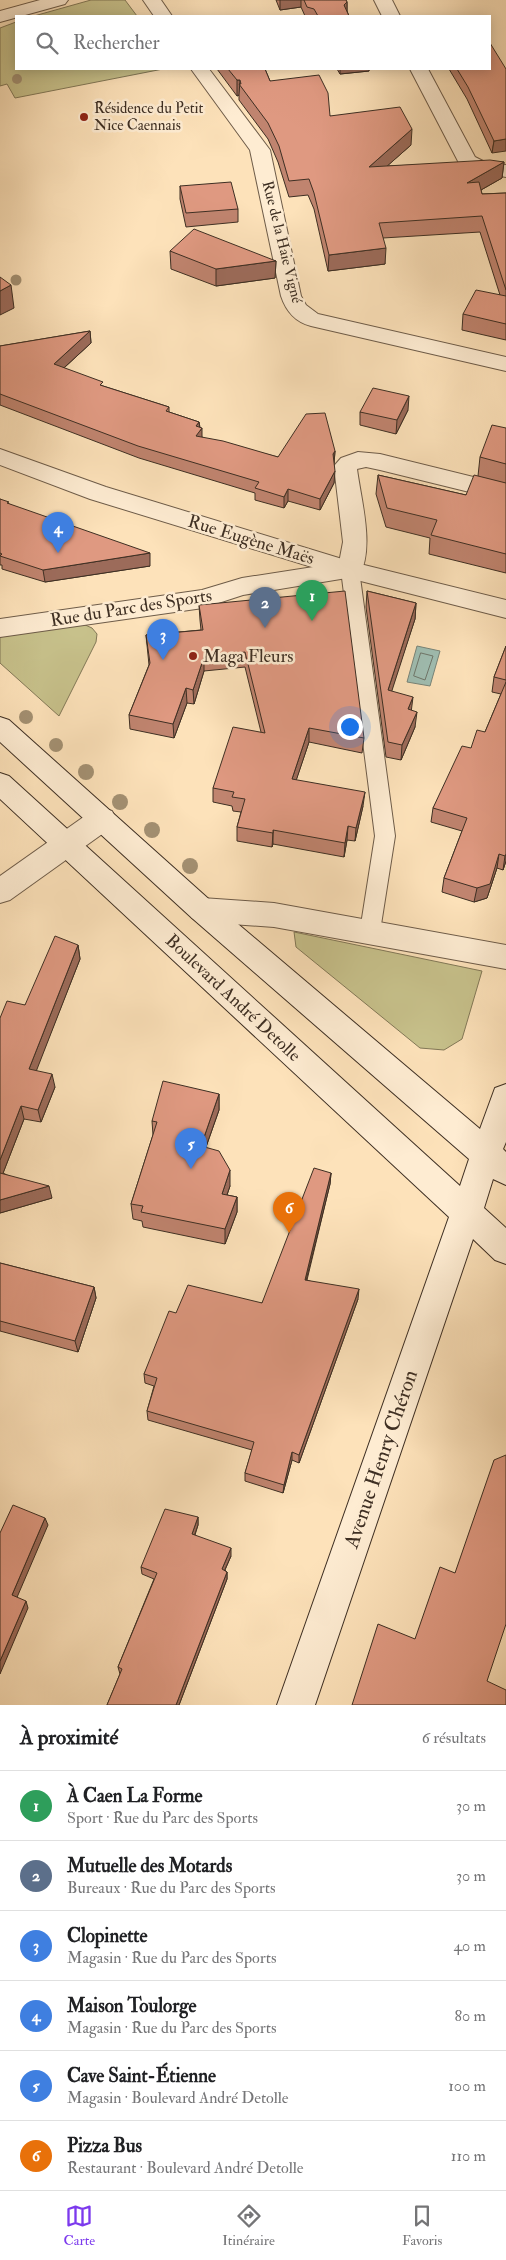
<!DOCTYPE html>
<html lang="fr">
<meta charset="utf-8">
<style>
:root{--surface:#fff;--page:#f2f2f2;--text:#202124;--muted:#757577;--line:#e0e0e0;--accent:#7c3aed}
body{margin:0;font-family:"IM FELL Double Pica",serif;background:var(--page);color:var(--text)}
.you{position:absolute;left:349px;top:726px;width:18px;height:18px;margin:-12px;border:4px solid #fff;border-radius:50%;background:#1a73e8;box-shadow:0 0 0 8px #1a73e833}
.badge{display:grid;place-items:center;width:32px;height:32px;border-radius:50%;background:var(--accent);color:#fff;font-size:16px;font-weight:700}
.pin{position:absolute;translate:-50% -41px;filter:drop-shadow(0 1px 2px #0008)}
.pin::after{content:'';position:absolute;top:26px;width:18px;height:15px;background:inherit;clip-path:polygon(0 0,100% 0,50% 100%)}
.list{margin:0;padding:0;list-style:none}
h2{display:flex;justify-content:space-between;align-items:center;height:65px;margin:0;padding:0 20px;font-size:21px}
h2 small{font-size:16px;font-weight:400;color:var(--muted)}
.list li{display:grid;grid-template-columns:32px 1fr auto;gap:15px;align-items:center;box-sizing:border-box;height:70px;padding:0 20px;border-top:1px solid var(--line)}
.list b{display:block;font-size:19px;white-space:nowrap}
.list p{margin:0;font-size:16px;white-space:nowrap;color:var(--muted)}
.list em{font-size:16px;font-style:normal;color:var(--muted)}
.icon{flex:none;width:28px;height:28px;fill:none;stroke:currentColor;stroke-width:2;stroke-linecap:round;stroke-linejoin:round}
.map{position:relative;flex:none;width:506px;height:1705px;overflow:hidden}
.search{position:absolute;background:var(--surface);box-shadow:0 2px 12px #0003;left:15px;right:15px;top:15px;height:55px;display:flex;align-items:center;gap:12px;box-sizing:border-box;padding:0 18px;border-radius:0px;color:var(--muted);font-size:19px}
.sheet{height:485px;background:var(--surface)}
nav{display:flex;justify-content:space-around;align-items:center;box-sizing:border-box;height:70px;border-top:1px solid var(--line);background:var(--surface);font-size:14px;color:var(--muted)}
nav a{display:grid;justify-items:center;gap:2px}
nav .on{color:var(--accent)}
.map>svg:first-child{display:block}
.green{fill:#c7c18b;stroke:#827857}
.water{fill:#9fbdb1;stroke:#788478}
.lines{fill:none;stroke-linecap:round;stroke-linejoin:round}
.shore{stroke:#6e766a;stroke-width:1}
.service-casing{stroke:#6e5c49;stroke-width:2}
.minor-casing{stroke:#6e5c49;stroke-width:2}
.tertiary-casing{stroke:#6e5c49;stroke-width:2}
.secondary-casing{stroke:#3e2f23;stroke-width:2}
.service{fill:#feecd2;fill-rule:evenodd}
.minor{fill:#feecd2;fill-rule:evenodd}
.tertiary{fill:#feecd2;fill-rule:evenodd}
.secondary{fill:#feecd2;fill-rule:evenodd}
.tree{fill:#a39072}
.wall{fill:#c0846f;stroke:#3e2f23}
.shaded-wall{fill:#9c6b5a;stroke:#3e2f23}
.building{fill:#df9981;stroke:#3e2f23}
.poi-dot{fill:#8f2418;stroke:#feecd2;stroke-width:2}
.labels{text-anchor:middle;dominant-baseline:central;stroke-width:5;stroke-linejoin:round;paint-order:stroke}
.far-poi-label{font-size:15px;fill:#3e2f23;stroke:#feecd2;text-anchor:start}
.far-street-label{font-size:15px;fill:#3e2f23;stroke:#feecd2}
.street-label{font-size:18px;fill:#3e2f23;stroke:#feecd2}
.poi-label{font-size:18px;fill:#3e2f23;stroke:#feecd2;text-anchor:start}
.near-street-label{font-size:21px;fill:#3e2f23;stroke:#feecd2}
</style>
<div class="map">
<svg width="506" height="1705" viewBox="0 0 506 1705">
<rect width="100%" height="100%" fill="#fde2ba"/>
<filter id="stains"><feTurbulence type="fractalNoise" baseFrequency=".004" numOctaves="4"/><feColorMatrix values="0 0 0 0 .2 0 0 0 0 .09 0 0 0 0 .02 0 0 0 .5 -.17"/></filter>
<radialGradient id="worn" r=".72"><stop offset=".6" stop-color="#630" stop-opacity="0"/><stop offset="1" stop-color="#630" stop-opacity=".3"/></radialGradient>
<g class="green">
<polygon points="91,0 125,0 137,16 34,16"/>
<polygon points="16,22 16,69 163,69 15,98 7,84 0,86 0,28"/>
<polygon points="83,624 92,628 97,634 96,642 59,716 0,663 0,637"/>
<polygon points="294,932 482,971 462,1039 444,1050 420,1048 296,947"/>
</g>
<polygon class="water" points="417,646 440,651 430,686 407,682"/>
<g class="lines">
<polygon class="shore" points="421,653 433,656 425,680 414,676"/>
<defs>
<polygon id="service" points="350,564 356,566 359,570 395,836 380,931 377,937 370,940 363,937 360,931 375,836 341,570 344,566"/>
<g id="minor">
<polygon points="40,0 68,0 65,4 0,22 0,11"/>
<polygon points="374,0 392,0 400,16 382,16"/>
<polygon points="410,69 428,69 475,157 485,162 506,165 506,177 473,171 460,165"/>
<path d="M358,452L380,454L506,485V501L380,470L366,467L357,469C361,500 375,548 359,576L243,595L203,608L0,637V619L202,590L242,578L339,563L343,542L334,466L341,458Z"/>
<polygon points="102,808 112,811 116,819 112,827 10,900 0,903 0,876 92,811"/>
<polygon points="202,898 274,903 506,945 506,969 274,927 202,922 192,918 188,910 192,902"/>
</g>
<g id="tertiary">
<polygon points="143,0 161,0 172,16 154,16"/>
<path d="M191,69H209L270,150L301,296L306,305L318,314L506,357V371L311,326C295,322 286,311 281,296L250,150Z"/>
<polygon points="0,449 106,487 352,562 506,600 506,618 341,576 90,499 0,465"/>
</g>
<polygon id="secondary" points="0,717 9,720 212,902 480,1129 495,1088 506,1084 506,1142 503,1149 506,1152 506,1185 493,1179 484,1208 506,1228 506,1264 495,1260 473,1239 315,1705 277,1705 449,1217 0,799 0,773 9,776 460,1186 469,1159 192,918 0,742"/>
</defs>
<use href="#service" class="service-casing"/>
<use href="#minor" class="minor-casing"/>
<use href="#tertiary" class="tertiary-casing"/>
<use href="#secondary" class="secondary-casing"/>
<use href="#service" class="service"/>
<use href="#minor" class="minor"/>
<use href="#tertiary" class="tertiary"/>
<use href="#secondary" class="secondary"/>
</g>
<g class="tree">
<circle cx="17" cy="79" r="5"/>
<circle cx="16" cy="280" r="5.5"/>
<circle cx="26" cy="717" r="7"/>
<circle cx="56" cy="745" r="7"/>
<circle cx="86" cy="772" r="8"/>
<circle cx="120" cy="802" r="8"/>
<circle cx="152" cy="830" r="8"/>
<circle cx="190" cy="866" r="8"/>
</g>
<g class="wall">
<polygon points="276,0 346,0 347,2 347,11 349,16 305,16 301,7 280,10"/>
<polygon points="217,69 265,69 270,81 330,116 411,145 387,166 504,162 502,178 481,190 482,194 506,193 506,340 462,330 463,314 500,295 480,232 383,238 385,264 328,271 314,209 308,195 289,197 278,162 268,139 239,100 239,95 237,96"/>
<polygon points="337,69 369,69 369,71 340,74"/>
<polygon points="449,69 506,69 492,153 467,99"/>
<polygon points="180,186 238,209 238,222 186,227 180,199"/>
<polygon points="170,251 276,261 275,278 216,286 171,269"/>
<polygon points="90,331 91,343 64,368 103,386 169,407 169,412 199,422 200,427 202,438 278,457 335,451 334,464 334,483 320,510 288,501 284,508 255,500 255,493 139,458 0,405 0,346"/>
<polygon points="408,410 396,434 360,425 360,412"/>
<polygon points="506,428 506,573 429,554 430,538 386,527 376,494 378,475 466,495 478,476 480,457"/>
<polygon points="0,499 9,504 150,566 45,582 2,569 2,565 0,565"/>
<polygon points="367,591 416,603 415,619 391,691 411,710 415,727 401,760 386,757 366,607"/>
<polygon points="199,605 364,738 362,753 309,742 296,780 363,806 355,841 347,840 344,857 273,844 272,847 237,841 237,827 241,812 233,811 232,806 213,802 213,788 261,732 245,667 204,671 194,704 187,703 174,738 130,729 129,715 149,665 146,635 201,630 200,620"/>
<polygon points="506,646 506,861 503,870 497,868 487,898 474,902 442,892 444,878 462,831 431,822 433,808 471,748 485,732 501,694 492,692 494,677"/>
<polygon points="78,945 80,959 36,1070 55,1087 41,1122 24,1119 3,1173 52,1198 0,1213 0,1018 25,1005"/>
<polygon points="219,1094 219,1110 206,1147 230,1186 227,1195 237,1197 237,1212 225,1244 143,1227 142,1221 133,1219 131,1204 153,1135 152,1121"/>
<polygon points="331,1173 330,1184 307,1280 358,1299 299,1463 292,1460 283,1493 245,1481 245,1473 252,1450 148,1420 147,1411 154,1386 145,1383 144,1374 176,1313 262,1303"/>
<polygon points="0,1263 94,1287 96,1298 78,1352 0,1331"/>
<polygon points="198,1517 198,1525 195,1535 231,1556 225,1570 227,1572 227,1579 179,1705 107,1705 120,1674 118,1667 154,1579 142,1574 141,1567"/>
</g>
<g class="shaded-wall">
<polygon points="280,0 301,0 301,7 280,10"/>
<polygon points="347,2 347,15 344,5"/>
<polygon points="340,69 369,69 369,71 340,74"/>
<polygon points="237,80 240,80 239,95 237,96"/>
<polygon points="412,129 411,145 368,183 369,167"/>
<polygon points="506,139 506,151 492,153 494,141"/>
<polygon points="504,162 502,178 465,199 467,183"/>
<polygon points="386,248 385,264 328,271 329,255"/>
<polygon points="276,261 275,278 216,286 216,269"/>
<polygon points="11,285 14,308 0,315 0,291"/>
<polygon points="90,331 91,343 55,376 54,364"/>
<polygon points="409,396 408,410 396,434 397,420"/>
<polygon points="199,422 200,431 202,428 202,440 196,448 196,426"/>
<polygon points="335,451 334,463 332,466 333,454"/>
<polygon points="335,471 334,483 320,510 320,499"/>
<polygon points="288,489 288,501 284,508 284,497"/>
<polygon points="150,553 150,566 45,582 43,570"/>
<polygon points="416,603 415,619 387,706 388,690"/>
<polygon points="204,657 204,671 194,704 193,690"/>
<polygon points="186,688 187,703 174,738 173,724"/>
<polygon points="413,697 411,713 408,709"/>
<polygon points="417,712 415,727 401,760 402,745"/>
<polygon points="309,728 309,742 292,793 292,779"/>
<polygon points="365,792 363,806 355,841 356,828"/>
<polygon points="348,826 347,840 344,857 345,843"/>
<polygon points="273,830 273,844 272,847 273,833"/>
<polygon points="499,854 497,868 487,898 474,902 477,888"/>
<polygon points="506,854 506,861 503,870 505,856"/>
<polygon points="78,945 80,959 32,1082 29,1069"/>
<polygon points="52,1074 55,1087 41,1122 38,1110"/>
<polygon points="219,1094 219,1110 201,1161 201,1146"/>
<polygon points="21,1106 24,1119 0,1181 0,1160"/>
<polygon points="230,1170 230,1186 222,1209 222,1194"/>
<polygon points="331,1173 330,1184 304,1289 305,1280"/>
<polygon points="49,1186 52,1198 0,1213 0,1200"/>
<polygon points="237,1197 237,1212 225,1244 225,1229"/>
<polygon points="94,1287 96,1298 78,1352 75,1341"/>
<polygon points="359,1289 358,1299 299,1463 299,1455"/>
<polygon points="292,1452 292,1460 283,1493 284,1485"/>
<polygon points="198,1517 198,1525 192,1542 192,1534"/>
<polygon points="45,1518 48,1525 15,1602 12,1595"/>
<polygon points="231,1548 231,1556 222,1576 222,1569"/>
<polygon points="227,1572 227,1579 179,1705 176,1705"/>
<polygon points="26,1601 28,1608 0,1674 0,1661"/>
</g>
<g class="building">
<polygon points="304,0 346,0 347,2 344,5 349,16 318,16 314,9 307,7"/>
<polygon points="490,43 506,69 506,139 494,141 468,87 457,69 490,69"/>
<polygon points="228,69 265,69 270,81 319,75 328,93 330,116 400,107 412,129 369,167 490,160 504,162 467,183 479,182 482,194 506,193 506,290 482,216 379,223 386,248 329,255 314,193 309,179 289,181 279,146 268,123 239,84 241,84 240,80 237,80"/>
<polygon points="231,182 238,209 186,213 180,186"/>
<polygon points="194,229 276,261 216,269 170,251"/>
<polygon points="0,277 11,285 0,291"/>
<polygon points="476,290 506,296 506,324 463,314"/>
<polygon points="90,331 54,364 103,382 100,385 169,407 166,411 199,422 196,426 202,428 196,436 223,441 278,457 306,414 325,413 335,451 333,454 335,471 320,499 288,489 284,497 255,488 259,482 138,446 0,394 0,346"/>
<polygon points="373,388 409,396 397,420 360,412"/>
<polygon points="492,425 506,428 506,464 480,457"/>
<polygon points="378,475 466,495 474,475 506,483 506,554 431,535 437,520 387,508"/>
<polygon points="0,499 9,502 7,503 150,553 43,570 0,556 2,554 0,553"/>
<polygon points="345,591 364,738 309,728 292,779 365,792 356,828 348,826 345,843 273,830 273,833 237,827 245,799 232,797 234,792 213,788 233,727 265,733 245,652 204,657 193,690 186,688 173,724 129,715 150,663 146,635 203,630 199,605"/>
<polygon points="367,591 416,603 388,690 413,697 408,709 417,712 402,745 388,742"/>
<polygon points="506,646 506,680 494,677"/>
<polygon points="506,682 506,854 505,856 499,854 490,884 477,888 444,878 467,818 433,808 462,746 471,748 477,730 485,732"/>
<polygon points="55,936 78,945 29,1069 52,1074 38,1110 21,1106 0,1160 0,1018 7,1001 25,1005"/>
<polygon points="163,1081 219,1094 201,1146 219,1151 230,1170 222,1194 237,1197 225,1229 141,1212 143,1206 131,1204 157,1122 152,1121"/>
<polygon points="314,1168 331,1173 305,1280 359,1289 299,1455 292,1452 284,1485 245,1473 254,1442 147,1411 157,1378 144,1374 169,1311 176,1313 188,1285 262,1303"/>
<polygon points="0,1173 49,1186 0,1200"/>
<polygon points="0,1263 94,1287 75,1341 0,1321"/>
<polygon points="506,1455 506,1624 487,1681 506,1690 506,1705 352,1705 378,1624 415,1639 440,1567 455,1573 494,1460"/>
<polygon points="13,1505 45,1518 12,1595 26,1601 0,1661 0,1533"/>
<polygon points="165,1509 198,1517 192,1534 231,1548 222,1569 227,1572 176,1705 107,1705 122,1669 118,1667 157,1573 141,1567"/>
</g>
<g class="poi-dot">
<circle cx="84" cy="117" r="5"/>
<circle cx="193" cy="656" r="5"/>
</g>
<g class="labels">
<g class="far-poi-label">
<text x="94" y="108">Résidence du Petit<tspan x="94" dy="17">Nice Caennais</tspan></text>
</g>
<g class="far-street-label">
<text transform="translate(282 242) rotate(76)">Rue de la Haie Vigné</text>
</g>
<g class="street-label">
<text transform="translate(251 540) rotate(17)">Rue Eugène Maës</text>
<text transform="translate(131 608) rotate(-9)">Rue du Parc des Sports</text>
<text transform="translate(233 998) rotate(43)">Boulevard André Detolle</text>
</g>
<g class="poi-label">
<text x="203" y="656">Maga Fleurs</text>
</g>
<g class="near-street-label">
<text transform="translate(381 1459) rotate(-71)">Avenue Henry Chéron</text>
</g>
</g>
<rect width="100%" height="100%" filter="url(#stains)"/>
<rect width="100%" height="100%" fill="url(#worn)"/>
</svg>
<div class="you"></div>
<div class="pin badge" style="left:312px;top:621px;background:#2e9e5b">1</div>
<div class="pin badge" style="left:265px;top:628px;background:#5c6f8a">2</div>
<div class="pin badge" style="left:163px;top:660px;background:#3f7fe0">3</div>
<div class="pin badge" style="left:58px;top:553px;background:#3f7fe0">4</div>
<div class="pin badge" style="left:191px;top:1169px;background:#3f7fe0">5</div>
<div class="pin badge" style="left:289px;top:1233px;background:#e8710a">6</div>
<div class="search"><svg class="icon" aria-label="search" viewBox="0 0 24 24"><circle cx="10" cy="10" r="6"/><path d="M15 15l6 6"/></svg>Rechercher</div>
</div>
<section class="sheet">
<h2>À proximité<small>6 résultats</small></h2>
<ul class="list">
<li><span class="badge" style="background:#2e9e5b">1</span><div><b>À Caen La Forme</b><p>Sport · Rue du Parc des Sports</p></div><em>30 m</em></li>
<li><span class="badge" style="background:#5c6f8a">2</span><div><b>Mutuelle des Motards</b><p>Bureaux · Rue du Parc des Sports</p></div><em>30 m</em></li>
<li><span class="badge" style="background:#3f7fe0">3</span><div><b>Clopinette</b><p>Magasin · Rue du Parc des Sports</p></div><em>40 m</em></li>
<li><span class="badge" style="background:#3f7fe0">4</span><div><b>Maison Toulorge</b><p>Magasin · Rue du Parc des Sports</p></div><em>80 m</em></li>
<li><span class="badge" style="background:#3f7fe0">5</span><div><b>Cave Saint-Étienne</b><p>Magasin · Boulevard André Detolle</p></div><em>100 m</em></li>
<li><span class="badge" style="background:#e8710a">6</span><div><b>Pizza Bus</b><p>Restaurant · Boulevard André Detolle</p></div><em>110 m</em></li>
</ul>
</section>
<nav>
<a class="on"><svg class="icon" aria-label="map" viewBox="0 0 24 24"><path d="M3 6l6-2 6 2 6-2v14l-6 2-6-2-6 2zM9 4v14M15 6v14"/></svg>Carte</a>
<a><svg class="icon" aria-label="directions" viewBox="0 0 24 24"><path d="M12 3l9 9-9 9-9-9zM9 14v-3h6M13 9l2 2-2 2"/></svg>Itinéraire</a>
<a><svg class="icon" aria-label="saved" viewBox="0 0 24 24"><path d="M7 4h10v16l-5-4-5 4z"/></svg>Favoris</a>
</nav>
